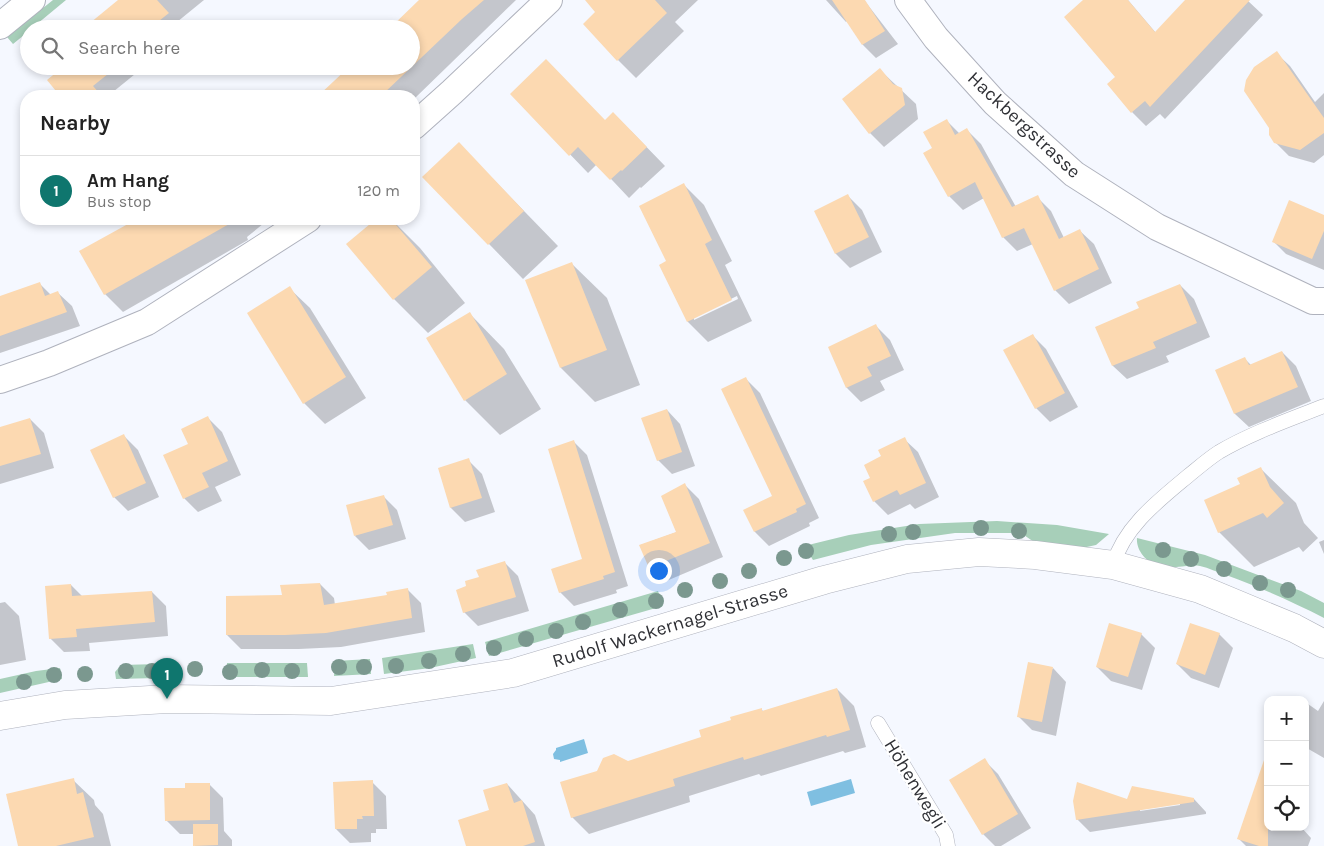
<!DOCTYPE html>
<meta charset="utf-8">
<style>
:root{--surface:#fff;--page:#f6f6f6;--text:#222;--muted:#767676;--line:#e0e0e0;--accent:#0f766e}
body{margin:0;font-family:Karla,sans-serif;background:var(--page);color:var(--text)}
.controls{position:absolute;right:15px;bottom:15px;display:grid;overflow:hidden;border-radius:10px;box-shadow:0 2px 8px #0003}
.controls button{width:45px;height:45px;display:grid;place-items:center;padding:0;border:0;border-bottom:1px solid var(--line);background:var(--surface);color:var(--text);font:25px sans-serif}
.you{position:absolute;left:658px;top:570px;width:18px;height:18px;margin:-12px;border:4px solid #fff;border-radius:50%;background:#1a73e8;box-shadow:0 0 0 8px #1a73e833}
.badge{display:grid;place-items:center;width:32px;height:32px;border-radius:50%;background:var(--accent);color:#fff;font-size:16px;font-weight:700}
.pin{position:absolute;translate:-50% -41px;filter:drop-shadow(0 1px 2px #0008)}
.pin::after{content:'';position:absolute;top:26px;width:18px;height:15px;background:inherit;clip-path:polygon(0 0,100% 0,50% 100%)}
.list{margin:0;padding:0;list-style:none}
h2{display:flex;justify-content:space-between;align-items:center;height:65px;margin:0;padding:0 20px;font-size:21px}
h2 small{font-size:16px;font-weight:400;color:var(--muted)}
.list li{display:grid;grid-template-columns:32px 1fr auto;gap:15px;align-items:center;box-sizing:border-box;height:70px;padding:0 20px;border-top:1px solid var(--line)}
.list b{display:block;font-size:19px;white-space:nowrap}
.list p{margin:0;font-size:16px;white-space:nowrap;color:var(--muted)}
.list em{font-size:16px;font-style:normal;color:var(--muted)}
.icon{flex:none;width:28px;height:28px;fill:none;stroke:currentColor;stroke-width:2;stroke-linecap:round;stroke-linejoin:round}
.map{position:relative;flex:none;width:1324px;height:846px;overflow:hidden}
.search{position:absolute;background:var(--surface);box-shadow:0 2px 8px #0003;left:20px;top:20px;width:400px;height:55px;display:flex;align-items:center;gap:12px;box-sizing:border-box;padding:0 18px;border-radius:28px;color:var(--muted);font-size:19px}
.panel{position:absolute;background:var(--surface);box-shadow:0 2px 8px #0003;left:20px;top:90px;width:400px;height:135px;border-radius:20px}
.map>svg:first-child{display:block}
.green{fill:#a7cfb9}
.water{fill:#7fbfe1}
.shadow{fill:#0003;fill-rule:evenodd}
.building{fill:#fcd9b1}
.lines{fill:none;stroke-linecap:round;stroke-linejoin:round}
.service-casing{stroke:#afb2bd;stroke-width:15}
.minor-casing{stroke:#afb2bd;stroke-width:28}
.tertiary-casing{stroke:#afb2bd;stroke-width:29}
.service{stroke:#fff;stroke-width:14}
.minor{stroke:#fff;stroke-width:26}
.tertiary{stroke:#fff;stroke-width:28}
.tree{fill:#7b988f}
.labels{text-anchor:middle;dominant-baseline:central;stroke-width:4.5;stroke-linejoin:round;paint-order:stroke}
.street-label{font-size:19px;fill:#2f3035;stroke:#fff}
</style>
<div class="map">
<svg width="1324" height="846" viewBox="0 0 1324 846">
<rect width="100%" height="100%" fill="#f5f8ff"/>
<g class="green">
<polygon points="53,0 66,0 31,29 29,29 29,31 13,44 7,37"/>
<polygon points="997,521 1057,525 1109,534 1096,545 1082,548 1034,542 1021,533 955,533 871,545 813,560 804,546 849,535 919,524"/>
<path d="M1137,538L1205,555L1301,591L1324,603V618C1293,602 1259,587 1226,575C1217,572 1209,568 1200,566C1187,564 1173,570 1158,566C1146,562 1136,550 1137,538Z"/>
<polygon points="658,591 663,606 489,656 485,642"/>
<polygon points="473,644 476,658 430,668 384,674 382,658"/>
<polygon points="370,659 371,674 334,676 335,661"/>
<polygon points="227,663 307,663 308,677 227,677"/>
<polygon points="159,664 158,678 116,679 115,672 121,665"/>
<polygon points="60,668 62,679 0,693 0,679 36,671"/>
</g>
<g class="water">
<polygon points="584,739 588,753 560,762 560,760 554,759 553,754 556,750 556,748"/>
<polygon points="851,779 855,793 811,806 807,792"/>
</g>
<g class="shadow">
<polygon points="121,0 204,0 177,22 180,26 177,29 85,29"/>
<polygon points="421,0 516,0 414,99 414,96 320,96 351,66 411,66"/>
<polygon points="600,0 698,0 675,22 684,31 636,78 618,60 597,12"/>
<polygon points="826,0 864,0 898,44 876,58 863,45 847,21 846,22"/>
<polygon points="1085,0 1128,0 1156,33 1187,0 1247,0 1263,15 1165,119 1160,114 1146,126 1132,112"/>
<polygon points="1276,53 1290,66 1315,102 1324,93 1324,155 1314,163 1289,156 1275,142"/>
<polygon points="66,66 145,66 108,96 61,96 48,80"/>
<polygon points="880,70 916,104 918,119 884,147 870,133"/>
<polygon points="512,94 605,121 631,131 665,166 641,188 640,187 629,198 597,164 588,173"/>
<polygon points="947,121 960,134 967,130 981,144 1016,207 1037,197 1051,211 1064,238 1080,231 1094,244 1112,283 1069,304 1055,290 1033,244 1017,251 1003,237 984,198 963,210 949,196 933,148"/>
<polygon points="424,177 493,179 558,246 523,279"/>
<path d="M684,185L704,205L732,261L725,265L752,321L708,342L688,322L660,265L668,262ZM737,296L738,299L694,320V317Z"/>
<polygon points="848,196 862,210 882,252 850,268 836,254 816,211"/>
<polygon points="1324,216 1324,270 1286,254 1273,241"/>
<polygon points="139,219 269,219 247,237 248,240 123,312 105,294 81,252"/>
<polygon points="378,219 391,219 420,248 465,303 428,333 394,299 348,244"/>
<polygon points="572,264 607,298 640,385 595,402 561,368"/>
<polygon points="40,284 51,295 58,293 72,306 80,326 0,353 0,297"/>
<polygon points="1180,285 1194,299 1210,337 1166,356 1169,362 1127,379 1113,366 1097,327 1141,309"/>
<polygon points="289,288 310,308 366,398 325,424 304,403"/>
<polygon points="470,314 504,349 541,409 500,435 465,400"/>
<polygon points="876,326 890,340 904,370 880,381 885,390 861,402 847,388 830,347"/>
<polygon points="1032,335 1046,349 1078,407 1050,422 1036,408"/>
<polygon points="1282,352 1296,366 1311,401 1249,427 1235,414 1217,371 1245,359 1251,365"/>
<polygon points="746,379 760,393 819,518 809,523 810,526 769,546 755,532 745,510 774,496"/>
<polygon points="667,410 680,424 695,466 672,474 658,460"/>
<polygon points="208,418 222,432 241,475 215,487 222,501 198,512 184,498 189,444"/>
<polygon points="30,419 44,433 54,468 0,484 0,428"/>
<polygon points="124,436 138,450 159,497 128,511 114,497"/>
<polygon points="904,439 918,452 939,497 915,509 910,504 888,515 874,501 872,478 883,457"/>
<polygon points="573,441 587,455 628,586 616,590 617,593 574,606 560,592 584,560"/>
<polygon points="468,460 482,474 495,512 465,522 451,508 439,469"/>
<polygon points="1261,469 1296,503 1304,523 1318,538 1303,552 1299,547 1254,567 1219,532 1241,485"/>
<polygon points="685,485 699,499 723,557 664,582 650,568 641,545 677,532"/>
<polygon points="383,496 397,510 406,539 369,550 355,536"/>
<polygon points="1324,540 1324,554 1319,542"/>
<polygon points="504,562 518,576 529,611 478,626 464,612 468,587"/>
<polygon points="320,584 334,598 335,605 388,596 407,589 421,603 425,632 341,647 299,649 241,649 227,635 283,597"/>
<polygon points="71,585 83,597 152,592 166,606 168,636 89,643 90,651 64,652 50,638"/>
<polygon points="5,602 19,616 26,660 0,665 0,603"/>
<polygon points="1141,634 1155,648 1142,690 1111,681 1097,667"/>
<polygon points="1219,634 1233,648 1219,688 1191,678 1177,664"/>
<polygon points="1053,668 1066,682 1056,736 1032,730 1018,716"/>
<polygon points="837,689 854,706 866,747 845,753 843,751 761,776 759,774 689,796 690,802 589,834 572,817 628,763 703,738 761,709 764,712"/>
<polygon points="1324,701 1324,758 1305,747 1305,708 1308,704 1318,711"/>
<polygon points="984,760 998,774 1031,828 1001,846 995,846 983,834 951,780"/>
<polygon points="73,780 94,800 95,805 103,814 111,846 19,846"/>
<polygon points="372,782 386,796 387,829 376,829 376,833 371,833 371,842 350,843 336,829"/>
<polygon points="209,784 223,798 224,831 232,840 232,846 195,846 194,834 180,834 166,820 186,789"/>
<polygon points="507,784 535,815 545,846 467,846"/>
<path d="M1194,799L1206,812V814L1090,832L1077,819L1128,801ZM1180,803V805L1140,811V809Z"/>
<polygon points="1268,827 1301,827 1311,838 1308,846 1246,846 1238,838"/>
</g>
<g class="building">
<polygon points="118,0 157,0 169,13 149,29 95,29 90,23"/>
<polygon points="419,0 484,0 462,19 381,96 318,96 350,66 411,66 411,29 389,29"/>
<polygon points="585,0 655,0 667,13 617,61 583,24 595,12"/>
<polygon points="832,0 865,0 885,31 862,45"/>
<polygon points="1083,0 1128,0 1155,32 1185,0 1250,0 1150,107 1145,101 1131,113 1107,84 1115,77 1064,17"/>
<polygon points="1277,51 1324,118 1324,133 1300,150 1274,143 1269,135 1269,128 1244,91 1246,80 1254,67"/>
<polygon points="546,59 605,120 613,112 647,147 622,171 621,170 610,180 578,147 569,156 510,94"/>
<polygon points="64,66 118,66 93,86 102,96 60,96 47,80"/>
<polygon points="880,68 893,84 902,88 905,105 869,134 842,99"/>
<polygon points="947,119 955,135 967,128 1012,207 1038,195 1059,239 1080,229 1099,269 1054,291 1024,228 1002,238 975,182 948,197 923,153 932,148 923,132"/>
<polygon points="459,142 524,211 488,245 422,177"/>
<polygon points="684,183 712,240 705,244 732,300 687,322 659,265 666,261 639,206"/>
<polygon points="848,194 869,237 835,254 814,211"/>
<polygon points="1289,200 1324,215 1324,231 1312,259 1272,242"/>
<polygon points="137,219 238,219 104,295 79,251"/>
<polygon points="376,219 391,219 432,267 393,300 346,244"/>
<polygon points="572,262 607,350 560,368 525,280"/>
<polygon points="40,282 45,296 58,291 67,312 0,336 0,296"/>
<polygon points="1180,284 1197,323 1153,342 1156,348 1112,366 1095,327 1139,308 1136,302"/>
<polygon points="290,286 346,377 303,404 247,313"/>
<polygon points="470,312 507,374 464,401 426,338"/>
<polygon points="876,324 891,356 867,367 872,376 846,388 828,347"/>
<polygon points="1033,334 1065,393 1035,409 1003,350"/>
<polygon points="1282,351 1298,387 1234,414 1215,370 1245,357 1249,365"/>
<polygon points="746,377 806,504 796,509 797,512 754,532 743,510 772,496 721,389"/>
<polygon points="667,409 682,452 657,461 641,418"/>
<polygon points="208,416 228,461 202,473 209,487 183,499 163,455 188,444 181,429"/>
<polygon points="30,418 41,454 0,466 0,427"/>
<polygon points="124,434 146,483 113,498 90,450"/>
<polygon points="905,437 926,483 900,495 897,490 873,502 863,481 870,478 864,465 881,456 878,450"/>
<polygon points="574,440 615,572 603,576 604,579 559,593 551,569 582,559 548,449"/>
<polygon points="469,458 482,498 450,508 438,468"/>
<polygon points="1261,467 1270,487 1284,503 1267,518 1263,513 1218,533 1204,500 1240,484 1237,478"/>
<polygon points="685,483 710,543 649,568 639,545 676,532 661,496"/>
<polygon points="384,495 393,525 354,536 346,505"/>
<polygon points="505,561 516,597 463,613 456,590 466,586 465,581 479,577 476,570"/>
<polygon points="320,583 324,605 387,595 386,592 408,588 412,618 326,633 285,635 226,635 226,596 282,595 280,585"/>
<polygon points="71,584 72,596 152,591 155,622 76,629 77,637 49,639 45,586"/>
<polygon points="1109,623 1142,633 1128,677 1096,667"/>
<polygon points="1190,623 1220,633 1205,675 1176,664"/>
<polygon points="1028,662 1053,667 1042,722 1017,717"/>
<polygon points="837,688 850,730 827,737 826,735 744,760 743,757 673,779 675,786 571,818 560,782 597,771 603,758 614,754 628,761 701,737 699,730 731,720 730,717 762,708 762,711"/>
<polygon points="985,758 1018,814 982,835 949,780"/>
<polygon points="1264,760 1268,760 1268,846 1259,846 1237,839"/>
<polygon points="74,778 77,794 83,792 94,837 56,846 18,846 6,794"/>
<polygon points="373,780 374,816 362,816 363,819 357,819 357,829 335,829 333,782"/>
<polygon points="1077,782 1127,799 1132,786 1194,798 1194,802 1076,820 1073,801"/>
<polygon points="185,783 210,783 210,820 165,821 164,788 185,788"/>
<polygon points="507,783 514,803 522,800 535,842 523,846 466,846 458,820 489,810 483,790"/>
<polygon points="193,824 218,824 218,845 193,846"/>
</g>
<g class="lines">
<defs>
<g id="service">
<path d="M1113,565C1124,527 1158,501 1188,476C1198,468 1208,459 1219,452C1251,433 1289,420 1324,406"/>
<polyline points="878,723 946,835 948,846"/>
</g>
<g id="minor">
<polyline points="908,0 936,38 995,103 1074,174 1157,227 1313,301 1324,301"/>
<polyline points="0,26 32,0"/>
<polyline points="414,126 452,92 549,0"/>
<polyline points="0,380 49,363 147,322 308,219"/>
</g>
<polyline id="tertiary" points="0,716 65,705 167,699 331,701 513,673 824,580 907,559 979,552 1035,555 1113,565 1200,589 1294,628 1324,644"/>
</defs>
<use href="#service" class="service-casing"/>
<use href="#minor" class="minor-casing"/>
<use href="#tertiary" class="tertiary-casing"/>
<use href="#service" class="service"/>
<use href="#minor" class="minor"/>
<use href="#tertiary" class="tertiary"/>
</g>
<g class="tree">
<circle cx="981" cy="528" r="8"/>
<circle cx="1019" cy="531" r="8"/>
<circle cx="913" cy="532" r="8"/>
<circle cx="889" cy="534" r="8"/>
<circle cx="1163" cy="550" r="8"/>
<circle cx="806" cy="551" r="8"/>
<circle cx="784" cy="558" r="8"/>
<circle cx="1191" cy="559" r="8"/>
<circle cx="1224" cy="569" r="8"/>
<circle cx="749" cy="571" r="8"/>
<circle cx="720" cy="581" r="8"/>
<circle cx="1260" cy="583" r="8"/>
<circle cx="685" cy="590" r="8"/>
<circle cx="1288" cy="590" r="8"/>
<circle cx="656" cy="601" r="8"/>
<circle cx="620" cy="610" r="8"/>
<circle cx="583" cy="622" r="8"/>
<circle cx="556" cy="631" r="8"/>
<circle cx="526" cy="639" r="8"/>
<circle cx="494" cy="648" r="8"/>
<circle cx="463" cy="654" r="8"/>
<circle cx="429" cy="661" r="8"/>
<circle cx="396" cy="666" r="8"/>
<circle cx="339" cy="667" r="8"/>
<circle cx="364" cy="667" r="8"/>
<circle cx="195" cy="669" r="8"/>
<circle cx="262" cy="670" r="8"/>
<circle cx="126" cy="671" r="8"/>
<circle cx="152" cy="671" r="8"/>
<circle cx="292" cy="671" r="8"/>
<circle cx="230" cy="672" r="8"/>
<circle cx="85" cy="674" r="8"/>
<circle cx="54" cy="675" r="8"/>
<circle cx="24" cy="682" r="8"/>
</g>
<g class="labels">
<g class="street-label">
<text transform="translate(1024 125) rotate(43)">Hackbergstrasse</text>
<text transform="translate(670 626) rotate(-17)">Rudolf Wackernagel-Strasse</text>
<text transform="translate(915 784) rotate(59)">Höhenwegli</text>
</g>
</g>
</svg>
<div class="controls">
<button>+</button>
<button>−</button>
<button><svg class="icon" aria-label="locate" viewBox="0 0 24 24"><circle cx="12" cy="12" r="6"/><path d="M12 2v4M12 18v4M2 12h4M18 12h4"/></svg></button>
</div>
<div class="you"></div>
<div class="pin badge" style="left:167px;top:699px">1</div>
<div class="search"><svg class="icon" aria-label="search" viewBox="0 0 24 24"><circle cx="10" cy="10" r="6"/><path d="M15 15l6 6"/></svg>Search here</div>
<section class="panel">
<h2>Nearby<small></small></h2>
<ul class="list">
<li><span class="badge">1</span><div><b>Am Hang</b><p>Bus stop</p></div><em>120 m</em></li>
</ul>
</section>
</div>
